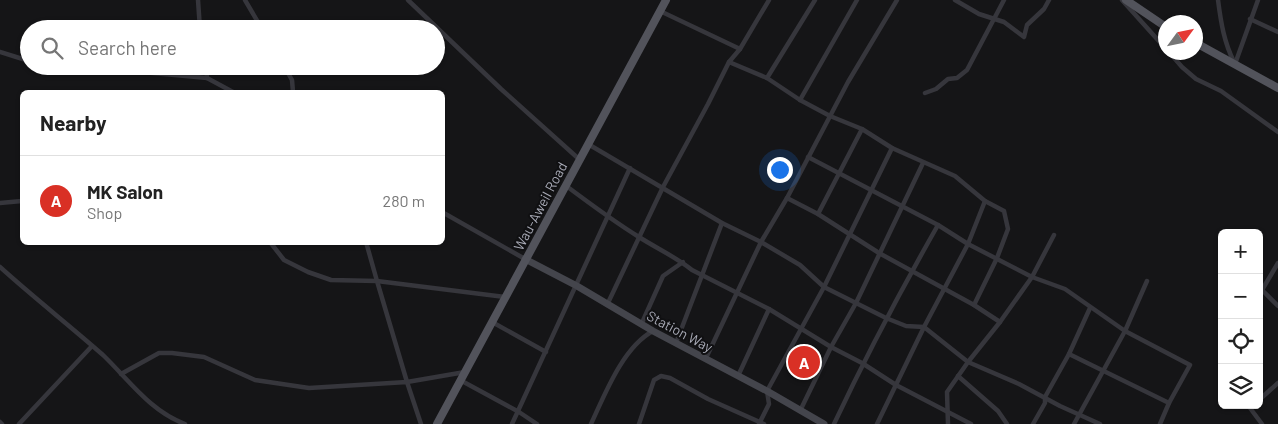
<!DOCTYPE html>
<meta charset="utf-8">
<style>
:root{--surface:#fff;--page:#f2f2f2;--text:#222;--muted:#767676;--line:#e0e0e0;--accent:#d93025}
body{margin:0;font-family:Barlow,sans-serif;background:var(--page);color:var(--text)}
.controls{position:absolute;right:15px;bottom:15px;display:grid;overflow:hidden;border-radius:8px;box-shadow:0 1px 4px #0004}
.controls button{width:45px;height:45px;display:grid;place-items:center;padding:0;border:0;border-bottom:1px solid var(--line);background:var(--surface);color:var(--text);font:25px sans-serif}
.compass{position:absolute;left:1158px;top:15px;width:45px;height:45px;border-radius:50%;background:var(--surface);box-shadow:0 1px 4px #0004;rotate:57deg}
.you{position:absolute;left:779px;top:169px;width:18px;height:18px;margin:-12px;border:4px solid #fff;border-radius:50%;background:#1a73e8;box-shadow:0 0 0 8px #1a73e833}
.badge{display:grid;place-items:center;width:32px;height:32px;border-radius:50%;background:var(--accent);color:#fff;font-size:16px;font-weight:700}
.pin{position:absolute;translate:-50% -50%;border:2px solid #fff;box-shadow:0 1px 5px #0006}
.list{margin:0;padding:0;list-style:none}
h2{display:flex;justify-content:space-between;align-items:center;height:65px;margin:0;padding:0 20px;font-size:21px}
h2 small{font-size:16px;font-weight:400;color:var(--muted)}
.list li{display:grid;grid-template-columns:32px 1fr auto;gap:15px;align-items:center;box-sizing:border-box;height:90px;padding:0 20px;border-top:1px solid var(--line)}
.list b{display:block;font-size:19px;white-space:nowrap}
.list p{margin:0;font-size:16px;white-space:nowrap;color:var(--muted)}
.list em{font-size:16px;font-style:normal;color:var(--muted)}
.icon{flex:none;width:28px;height:28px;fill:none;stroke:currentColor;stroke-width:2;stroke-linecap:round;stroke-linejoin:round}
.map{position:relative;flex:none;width:1278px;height:424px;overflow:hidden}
.search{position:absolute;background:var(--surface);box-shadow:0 1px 4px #0004;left:20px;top:20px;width:425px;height:55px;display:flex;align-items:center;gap:12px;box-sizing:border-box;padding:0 18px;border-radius:28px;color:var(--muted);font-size:19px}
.panel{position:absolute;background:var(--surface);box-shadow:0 1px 4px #0004;left:20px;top:90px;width:425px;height:155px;border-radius:8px}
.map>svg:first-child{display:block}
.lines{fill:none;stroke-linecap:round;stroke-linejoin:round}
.street{stroke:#36363c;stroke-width:4.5}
.secondary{stroke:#44454c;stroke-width:7}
.primary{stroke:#52535b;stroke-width:8}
.labels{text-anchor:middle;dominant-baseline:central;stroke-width:4;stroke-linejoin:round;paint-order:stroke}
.street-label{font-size:14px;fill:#a8aab6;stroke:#101012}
</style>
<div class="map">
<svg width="1278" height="424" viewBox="0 0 1278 424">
<rect width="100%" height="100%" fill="#151517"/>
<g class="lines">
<g class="street">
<polyline points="198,0 200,29"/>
<polyline points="245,0 262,29"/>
<polyline points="408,0 501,89 580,160"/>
<polyline points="955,0 979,14 1004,22 1024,37 1027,25 1044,9 1049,0"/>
<polyline points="1122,0 1166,49"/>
<path d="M1218,0C1221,23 1224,42 1234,62"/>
<polyline points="660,11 740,49"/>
<polyline points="1250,19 1278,32"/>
<polyline points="0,52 29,61"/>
<polyline points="1169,52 1182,67 1196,79 1221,91 1278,132"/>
<polyline points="729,62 767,78 800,100 830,116 862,129 892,148 955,176 985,201 1004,211 1008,229 997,258 974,305"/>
<polyline points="1235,64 1258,0"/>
<polyline points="77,66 207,78"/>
<polyline points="206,66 207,78 233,92"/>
<polyline points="284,66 292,80 293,92"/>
<polyline points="767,78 815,0"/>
<polyline points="925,93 936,89 948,79 957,78 967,70 1004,0"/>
<polyline points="800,100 857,0"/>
<polyline points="588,144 722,223 761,242 800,265 824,287 886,318 906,326 924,327 968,362 1019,384 1060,406 1100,424"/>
<polyline points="808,157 938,225 968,244 1032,277 1065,289 1125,331 1190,365 1169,403 1069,354"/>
<path d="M565,185C589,203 613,221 639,237C656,248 676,257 692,270L769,309L831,347L862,363L896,385L971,424"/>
<polyline points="787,198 818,214 879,253 974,305 1000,322"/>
<polyline points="0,203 22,201"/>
<polyline points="442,212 525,259"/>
<polyline points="818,214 862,129"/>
<polyline points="270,242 284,260 308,272 331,280 377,281 407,382 465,372"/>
<polyline points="366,242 377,281 505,297"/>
<polyline points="1278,263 1262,290 1278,306"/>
<path d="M0,267C33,297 69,325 103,355C129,380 150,411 185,424"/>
<polyline points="607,305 663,187 708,104 729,62 740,49 769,0"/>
<polyline points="492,322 546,352"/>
<polyline points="641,325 663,276 683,262"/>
<polyline points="676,343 722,223"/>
<polyline points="706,358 761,242 787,198 848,82 897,0"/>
<polyline points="121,374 159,353 172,353 204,357 255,380 309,388 407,382 421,424"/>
<polyline points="738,376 769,309"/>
<polyline points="958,376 998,411 1007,424"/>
<polyline points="460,380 519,412 537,424"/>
<polyline points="1259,400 1278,383"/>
<polyline points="1254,405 1250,408 1262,424"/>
<polyline points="800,411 831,347 856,303 923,163"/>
<polyline points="0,422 2,424"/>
<polyline points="19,424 92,346"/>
<polyline points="512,424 630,168"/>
<path d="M591,424C605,394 623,347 653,331"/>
<polyline points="639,424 654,380 661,376 670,378 708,399 764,424"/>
<polyline points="759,424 769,404 767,391 824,287 892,148"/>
<path d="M834,424C866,356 901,290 938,225"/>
<polyline points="877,424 924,327 968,244 985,201"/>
<polyline points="948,424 947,392 968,362 1000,322 1032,277 1054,235"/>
<polyline points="1033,424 1045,403 1045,397 1069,354 1090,308"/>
<polyline points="1074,424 1125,331 1147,281"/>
<polyline points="1160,424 1169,403"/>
</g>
<polyline class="secondary" points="525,259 577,286 653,331 767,391 824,424"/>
<g class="primary">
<polyline points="1126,0 1166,27"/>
<polyline points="1196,43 1278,88"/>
<polyline points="437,424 666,0"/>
</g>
</g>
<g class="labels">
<g class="street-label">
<text transform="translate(540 206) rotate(-62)">Wau-Aweil Road</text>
<text transform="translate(680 331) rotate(28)">Station Way</text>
</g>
</g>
</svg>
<div class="controls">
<button>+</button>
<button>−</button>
<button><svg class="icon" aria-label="locate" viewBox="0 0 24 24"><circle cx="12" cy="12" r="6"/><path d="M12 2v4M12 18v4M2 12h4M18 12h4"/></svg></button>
<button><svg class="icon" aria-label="layers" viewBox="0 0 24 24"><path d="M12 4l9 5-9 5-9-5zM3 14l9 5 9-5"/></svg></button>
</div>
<svg class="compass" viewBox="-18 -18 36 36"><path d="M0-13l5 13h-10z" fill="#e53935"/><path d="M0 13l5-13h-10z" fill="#767676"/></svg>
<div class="you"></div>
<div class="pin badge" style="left:804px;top:362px">A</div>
<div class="search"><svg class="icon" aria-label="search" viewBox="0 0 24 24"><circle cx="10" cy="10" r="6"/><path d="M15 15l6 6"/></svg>Search here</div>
<section class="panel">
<h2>Nearby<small></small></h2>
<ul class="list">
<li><span class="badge">A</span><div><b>MK Salon</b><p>Shop</p></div><em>280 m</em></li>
</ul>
</section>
</div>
